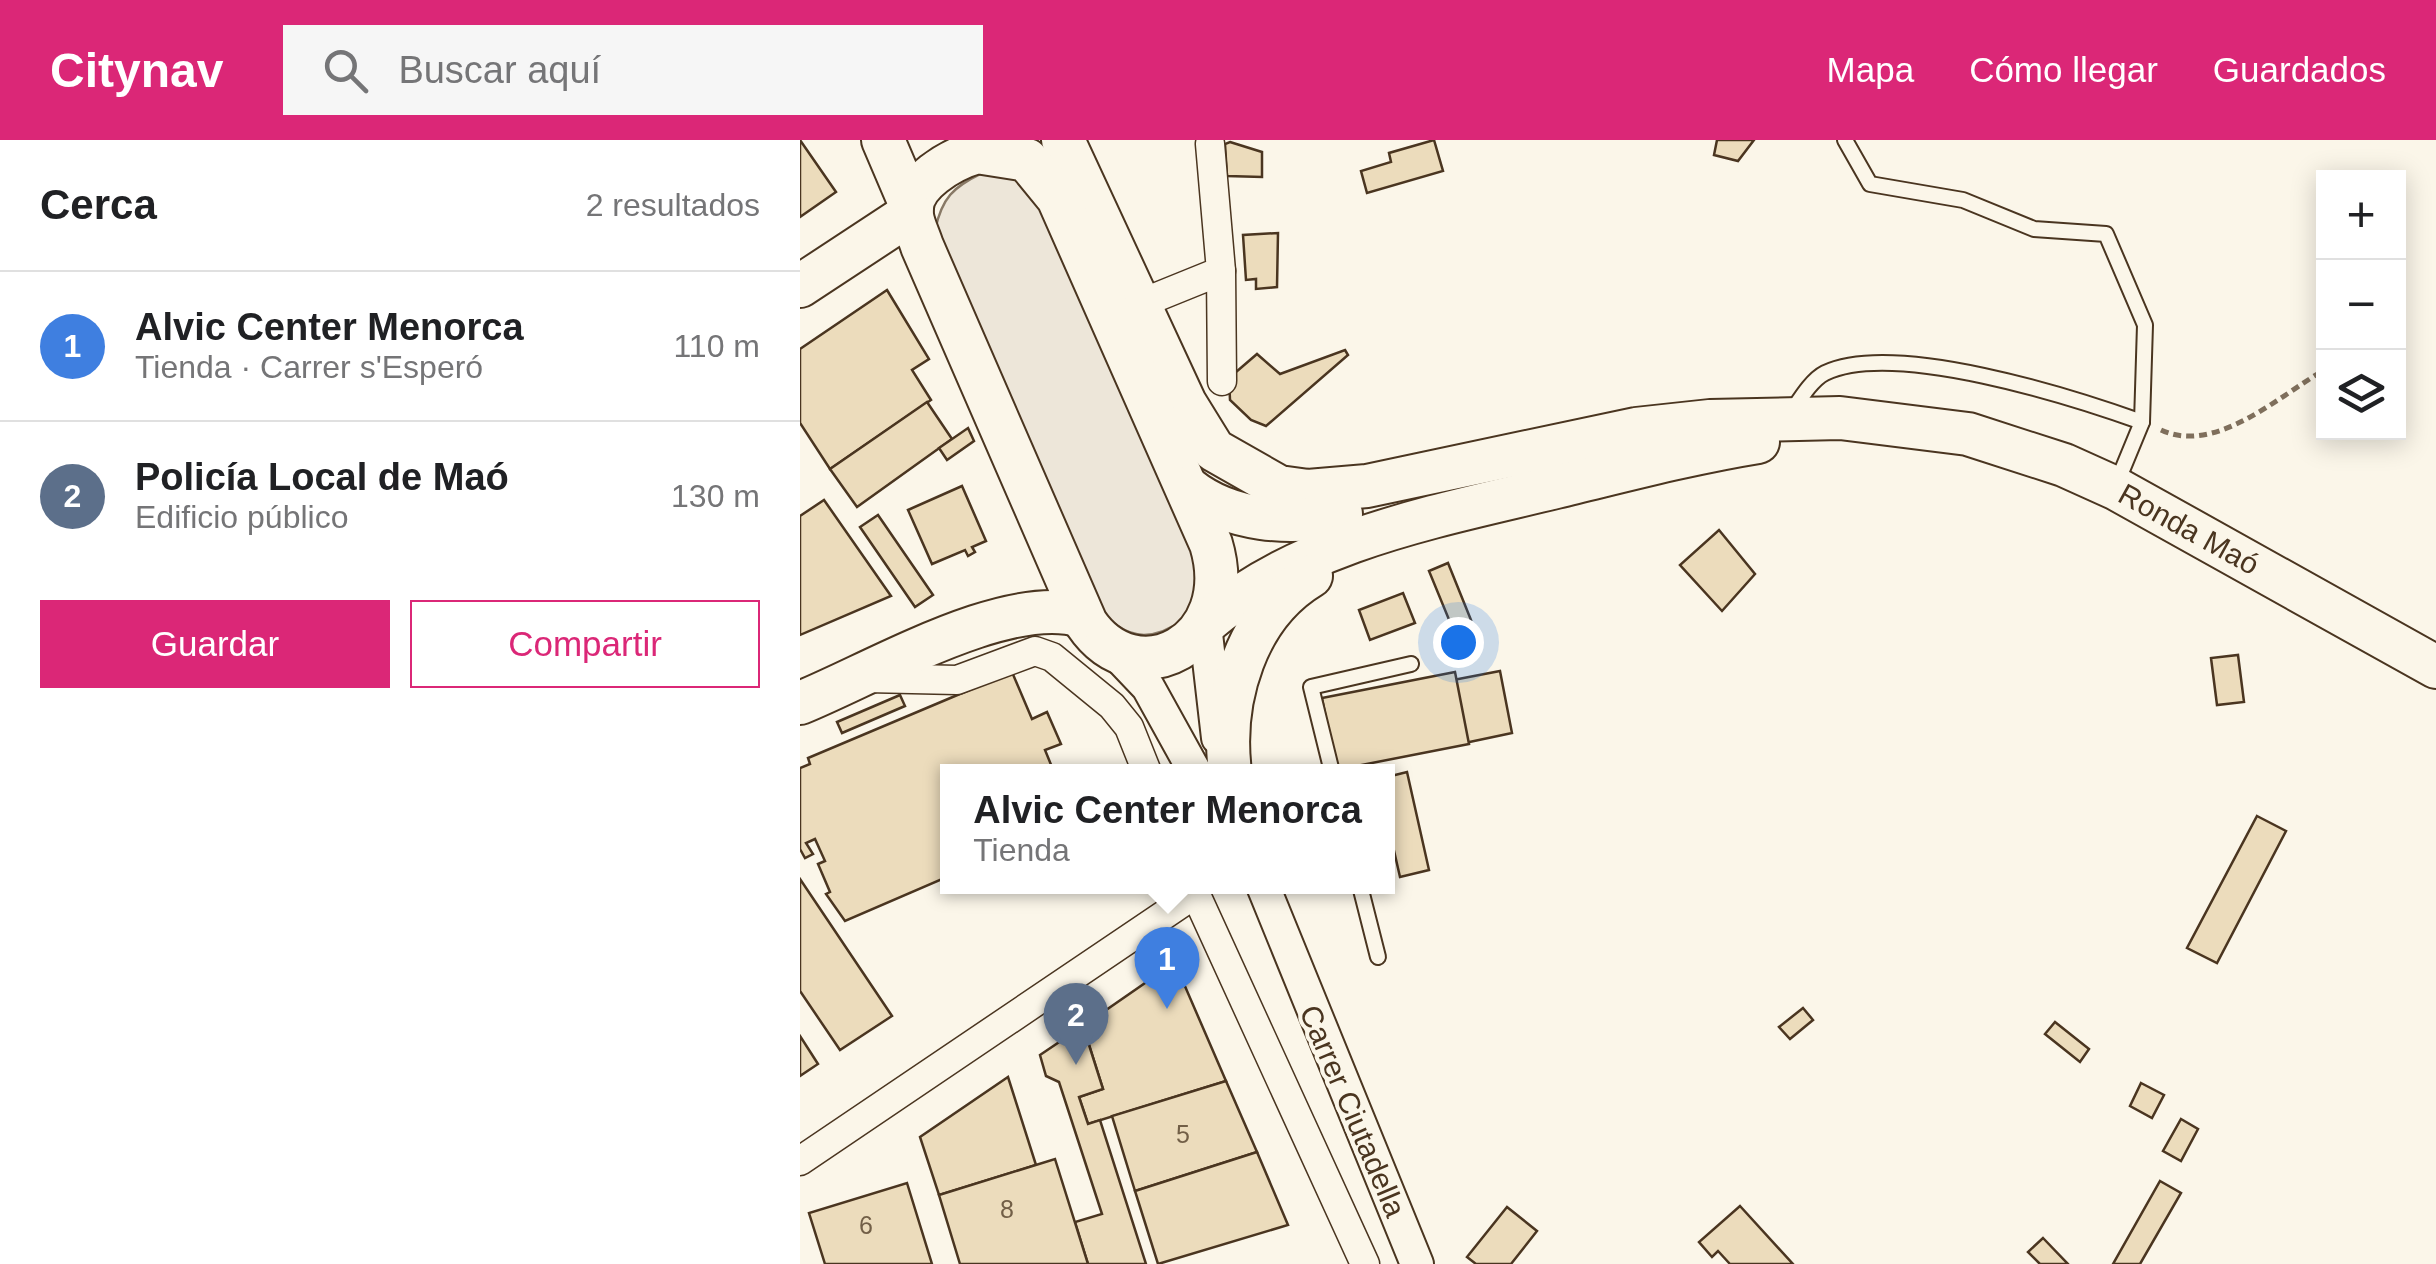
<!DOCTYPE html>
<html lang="es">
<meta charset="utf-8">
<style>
:root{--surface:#fff;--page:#f6f6f6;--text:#202124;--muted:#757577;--line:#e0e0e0;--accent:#db2777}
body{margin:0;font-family:Helvetica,sans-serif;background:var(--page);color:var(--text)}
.controls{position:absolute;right:30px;top:30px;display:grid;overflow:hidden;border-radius:0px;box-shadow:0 5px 25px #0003}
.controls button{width:90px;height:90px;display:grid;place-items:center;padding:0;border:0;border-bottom:2px solid var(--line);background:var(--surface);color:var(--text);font:50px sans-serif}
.you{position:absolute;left:658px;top:502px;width:35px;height:35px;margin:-25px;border:8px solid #fff;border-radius:50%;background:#1a73e8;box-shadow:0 0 0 15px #1a73e833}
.badge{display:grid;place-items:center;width:65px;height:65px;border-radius:50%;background:var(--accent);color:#fff;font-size:32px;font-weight:700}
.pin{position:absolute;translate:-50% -82px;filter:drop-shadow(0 2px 5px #0008)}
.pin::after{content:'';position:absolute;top:52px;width:35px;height:30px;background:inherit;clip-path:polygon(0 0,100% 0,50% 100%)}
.popup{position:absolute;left:140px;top:624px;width:455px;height:130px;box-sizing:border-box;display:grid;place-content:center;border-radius:0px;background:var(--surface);filter:drop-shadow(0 2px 8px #0005);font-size:32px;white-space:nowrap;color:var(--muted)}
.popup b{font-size:38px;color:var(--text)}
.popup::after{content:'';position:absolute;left:50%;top:100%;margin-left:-20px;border:20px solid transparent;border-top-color:var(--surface)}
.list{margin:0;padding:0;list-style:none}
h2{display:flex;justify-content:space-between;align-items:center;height:130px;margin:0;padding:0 40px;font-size:42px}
h2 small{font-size:32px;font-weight:400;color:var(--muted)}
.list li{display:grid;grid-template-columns:65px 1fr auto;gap:30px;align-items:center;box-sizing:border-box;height:150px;padding:0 40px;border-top:2px solid var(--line)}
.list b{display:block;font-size:38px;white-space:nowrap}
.list p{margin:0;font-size:32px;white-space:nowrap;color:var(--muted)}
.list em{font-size:32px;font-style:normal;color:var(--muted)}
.actions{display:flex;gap:20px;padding:30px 40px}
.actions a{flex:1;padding:22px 0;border:2px solid var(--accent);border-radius:0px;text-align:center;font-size:35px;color:var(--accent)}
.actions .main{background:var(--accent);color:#fff}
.icon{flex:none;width:55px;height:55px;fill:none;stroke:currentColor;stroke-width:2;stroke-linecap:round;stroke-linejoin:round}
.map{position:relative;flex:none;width:1636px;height:1124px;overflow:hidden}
header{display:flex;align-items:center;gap:60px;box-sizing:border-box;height:140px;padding:0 50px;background:var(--accent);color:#fff}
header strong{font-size:48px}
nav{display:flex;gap:55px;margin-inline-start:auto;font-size:35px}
.search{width:700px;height:90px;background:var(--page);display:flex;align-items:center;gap:25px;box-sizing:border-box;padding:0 35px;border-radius:0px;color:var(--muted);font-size:38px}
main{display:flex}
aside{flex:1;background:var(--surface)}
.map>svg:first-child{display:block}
.green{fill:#ede6d9;stroke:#887966;stroke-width:2.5}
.building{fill:#ecdcbc;stroke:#4a3520;stroke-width:2.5}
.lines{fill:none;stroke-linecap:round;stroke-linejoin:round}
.service-casing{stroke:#4a3520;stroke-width:18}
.minor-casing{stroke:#4a3520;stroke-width:31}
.tertiary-casing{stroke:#4a3520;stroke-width:36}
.primary-casing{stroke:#4a3520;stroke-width:46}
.path{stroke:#7f6f5c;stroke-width:5;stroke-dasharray:8 5;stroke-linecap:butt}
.service{stroke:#fbf6e9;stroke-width:14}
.minor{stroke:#fbf6e9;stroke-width:28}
.tertiary{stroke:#fbf6e9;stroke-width:32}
.primary{stroke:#fbf6e9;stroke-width:42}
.labels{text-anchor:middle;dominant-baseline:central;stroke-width:8;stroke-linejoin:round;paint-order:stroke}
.number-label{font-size:25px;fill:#725f47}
.street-label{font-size:30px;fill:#4a3520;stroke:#fbf6e9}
</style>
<header>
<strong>Citynav</strong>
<div class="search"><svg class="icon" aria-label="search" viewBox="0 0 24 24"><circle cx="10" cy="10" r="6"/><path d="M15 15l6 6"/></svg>Buscar aquí</div>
<nav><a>Mapa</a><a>Cómo llegar</a><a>Guardados</a></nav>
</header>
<main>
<aside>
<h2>Cerca<small>2 resultados</small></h2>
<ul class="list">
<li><span class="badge" style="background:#3f7fe0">1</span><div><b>Alvic Center Menorca</b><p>Tienda · Carrer s'Esperó</p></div><em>110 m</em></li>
<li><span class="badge" style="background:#5c6f8a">2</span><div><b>Policía Local de Maó</b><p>Edificio público</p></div><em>130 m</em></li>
</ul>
<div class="actions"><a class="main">Guardar</a><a>Compartir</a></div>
</aside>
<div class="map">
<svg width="1636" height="1124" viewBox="0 0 1636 1124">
<rect width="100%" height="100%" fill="#fbf6e9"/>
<path class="green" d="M182,33H206L244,61L396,414C398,423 403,437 402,446C399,473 370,494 344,495C324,495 309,480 296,467L135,90C142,58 153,47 182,33Z"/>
<g class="building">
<polygon points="0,0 36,52 0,77"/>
<polygon points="634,0 643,31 567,53 561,31 591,22 589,13"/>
<polygon points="917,0 954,0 938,21 914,15"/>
<polygon points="430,2 462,12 462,37 427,36 425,4"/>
<polygon points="478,93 477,147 456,149 456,139 446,140 443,95"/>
<polygon points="87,150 129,219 112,230 131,260 30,329 0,283 0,209"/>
<polygon points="545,210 548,215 466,286 451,280 430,260 429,238 457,214 480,234"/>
<polygon points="127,262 152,299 57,367 30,329"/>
<polygon points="168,288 174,301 147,320 139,308"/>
<polygon points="162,346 186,401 172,407 175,412 168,416 165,410 132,424 108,370"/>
<polygon points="24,360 91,456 0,495 0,376"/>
<polygon points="78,375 133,455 115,467 60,387"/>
<polygon points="919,390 955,434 922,471 880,425"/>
<polygon points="648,423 671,480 652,487 629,431"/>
<polygon points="603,453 615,483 570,500 559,470"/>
<polygon points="1438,515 1444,562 1417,565 1411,518"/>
<polygon points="700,531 712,593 660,604 648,541"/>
<polygon points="212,532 232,579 247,572 261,604 245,610 254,632 147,632 147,737 45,781 26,754 30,752 18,724 25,721 15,699 6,703 13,714 5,718 0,709 0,628 10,624 8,618"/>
<polygon points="655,532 669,604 536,630 522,558"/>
<polygon points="100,555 105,566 42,593 37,582"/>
<polygon points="607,632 629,730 600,737 587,680 587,637"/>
<polygon points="1457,676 1486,691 1417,823 1387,808"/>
<polygon points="0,739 92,876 40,910 0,851"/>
<polygon points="373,831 381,837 426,941 288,984 279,957 303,949 283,886 361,832"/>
<polygon points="1003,868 1013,880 990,899 979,887"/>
<polygon points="1255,882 1289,909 1280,922 1245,894"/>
<polygon points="283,886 303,949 279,957 288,984 300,980 346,1124 288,1124 275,1082 302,1074 259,942 246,936 240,915"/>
<polygon points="0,896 18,924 0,936"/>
<polygon points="208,937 236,1025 139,1055 120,997"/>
<polygon points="426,941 457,1012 335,1051 312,976"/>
<polygon points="1341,943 1364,955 1352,978 1330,966"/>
<polygon points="1381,979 1398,989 1381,1021 1363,1011"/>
<polygon points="457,1012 488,1085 358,1124 335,1051"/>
<polygon points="255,1019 288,1124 160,1124 139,1055"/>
<polygon points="1360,1041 1381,1053 1340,1124 1313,1124"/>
<polygon points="107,1043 132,1124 25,1124 9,1073"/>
<polygon points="940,1066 993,1124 930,1124 918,1111 912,1117 899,1102"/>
<polygon points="707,1067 737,1091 711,1124 676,1124 667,1117"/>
<polygon points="1243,1098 1268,1124 1240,1124 1228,1112"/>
</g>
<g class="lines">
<defs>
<g id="service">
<polyline points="1045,0 1070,44 1163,60 1234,89 1306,94 1345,185 1342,282 1316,345"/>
<path d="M990,274C999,261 1011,240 1025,233C1094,200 1272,257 1342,282"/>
<polyline points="532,632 511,547 611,524"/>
<polyline points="560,746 578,817"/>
</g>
<g id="minor">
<polyline points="421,131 422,241"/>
<polyline points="342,163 421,131 410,4"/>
<polyline points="67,538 157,540 235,511 252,517 312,566 329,587 347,632"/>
<polyline points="392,746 565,1124"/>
<polyline points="0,1021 395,754"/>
</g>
<g id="tertiary">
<polyline points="405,485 418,598"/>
<polyline points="309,506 348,547 395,632"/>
<polyline points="463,746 617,1124"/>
</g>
<g id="primary">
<polyline points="83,0 112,68"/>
<polyline points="263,0 385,263 414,310 479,347 508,351 567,346 836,289 910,281 1040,278 1168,294 1264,325 1315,348 1636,527"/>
<path d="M177,12L227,20L258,58L411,404C441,504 336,557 286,483L122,106C119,96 113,85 112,75C107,43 153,19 177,12Z"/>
<polyline points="0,146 111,73"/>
<path d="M388,348C429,381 491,386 541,374"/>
<path d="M408,481C503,400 637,376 756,347C823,331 890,313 958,302"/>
<path d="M0,563C74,533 207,453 282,476"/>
<path d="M430,632C421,559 446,475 511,436"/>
</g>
</defs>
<use href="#service" class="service-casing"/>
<use href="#minor" class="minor-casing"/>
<use href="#tertiary" class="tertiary-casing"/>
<use href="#primary" class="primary-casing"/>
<g class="path">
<polyline points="1598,173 1605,166"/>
<path d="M1361,290C1415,315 1478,257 1524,230"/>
</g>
<use href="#service" class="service"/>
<use href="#minor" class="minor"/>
<use href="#tertiary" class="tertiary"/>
<use href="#primary" class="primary"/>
</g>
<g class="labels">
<g class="number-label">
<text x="383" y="994">5</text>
<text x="207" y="1069">8</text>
<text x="66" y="1085">6</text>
</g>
<g class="street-label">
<text transform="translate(1389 389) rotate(29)">Ronda Maó</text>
<text transform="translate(553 971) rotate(67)">Carrer Ciutadella</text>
</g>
</g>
</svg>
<div class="controls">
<button>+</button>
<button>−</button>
<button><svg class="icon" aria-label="layers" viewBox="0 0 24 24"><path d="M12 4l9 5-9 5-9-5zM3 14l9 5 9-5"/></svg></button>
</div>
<div class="you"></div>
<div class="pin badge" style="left:367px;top:869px;background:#3f7fe0">1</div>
<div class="popup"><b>Alvic Center Menorca</b>Tienda</div>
<div class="pin badge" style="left:276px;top:925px;background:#5c6f8a">2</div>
</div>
</main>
